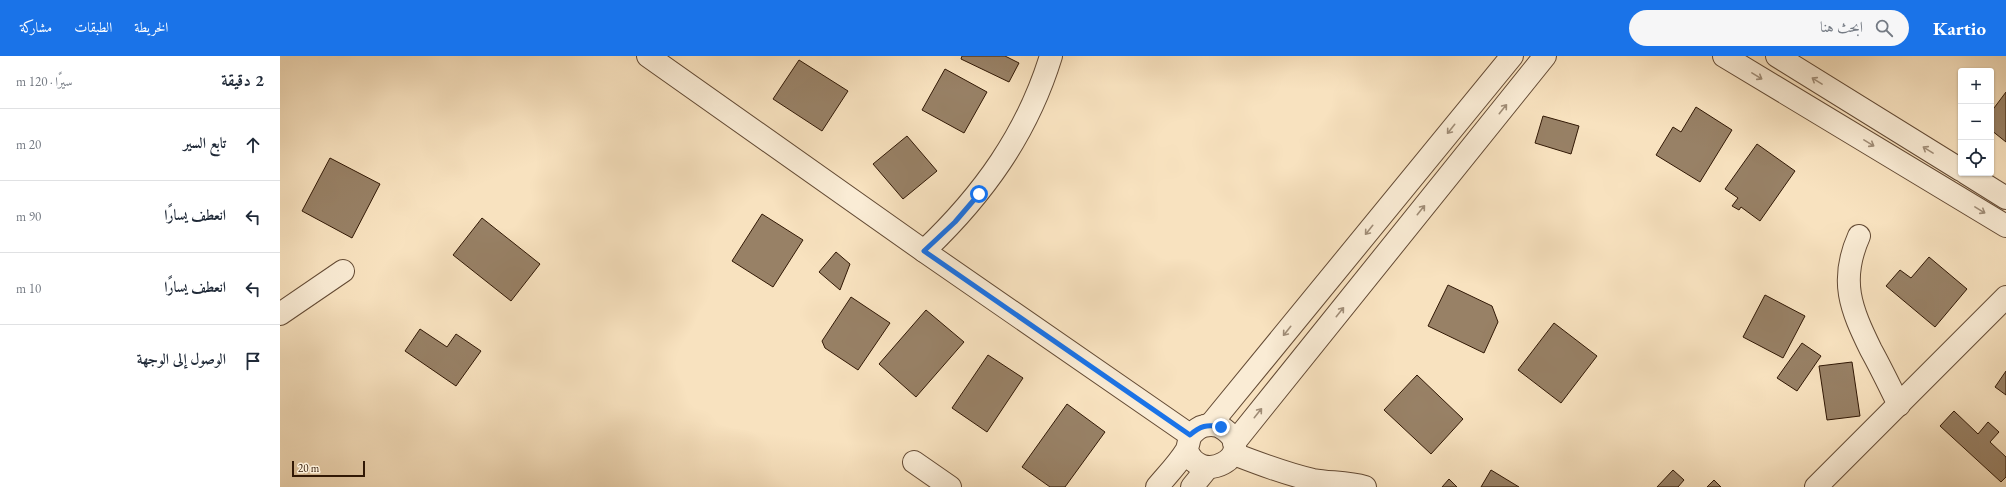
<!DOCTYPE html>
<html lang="ar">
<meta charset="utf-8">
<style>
:root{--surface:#fff;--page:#f6f6f7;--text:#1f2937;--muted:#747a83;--line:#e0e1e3;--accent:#1a73e8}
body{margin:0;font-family:"EB Garamond",Amiri,serif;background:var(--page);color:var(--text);direction:rtl}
.controls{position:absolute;right:12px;top:12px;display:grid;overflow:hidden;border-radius:4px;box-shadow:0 1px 3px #0004}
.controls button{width:36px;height:36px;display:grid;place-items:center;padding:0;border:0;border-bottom:1px solid var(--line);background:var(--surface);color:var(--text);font:20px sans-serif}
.scale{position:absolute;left:12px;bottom:10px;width:73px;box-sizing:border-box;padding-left:4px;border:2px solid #311805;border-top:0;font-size:11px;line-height:14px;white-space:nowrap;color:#311805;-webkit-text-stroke:3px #faecd5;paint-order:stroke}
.stop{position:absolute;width:12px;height:12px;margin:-9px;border:3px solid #1a73e8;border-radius:50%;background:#fff}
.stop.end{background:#1a73e8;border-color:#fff;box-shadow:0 1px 4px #0008}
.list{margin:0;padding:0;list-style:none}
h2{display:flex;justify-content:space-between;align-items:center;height:52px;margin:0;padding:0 16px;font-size:17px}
h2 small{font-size:13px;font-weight:400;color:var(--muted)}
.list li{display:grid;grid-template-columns:26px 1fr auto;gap:12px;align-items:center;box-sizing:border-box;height:72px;padding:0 16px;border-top:1px solid var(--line)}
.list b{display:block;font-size:15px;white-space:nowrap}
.list em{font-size:13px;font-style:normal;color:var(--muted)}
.icon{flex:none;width:22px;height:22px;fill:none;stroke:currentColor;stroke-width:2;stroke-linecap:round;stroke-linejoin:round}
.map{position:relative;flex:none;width:1726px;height:431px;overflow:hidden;direction:ltr}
header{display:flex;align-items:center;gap:24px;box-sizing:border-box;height:56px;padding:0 20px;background:var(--accent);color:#fff}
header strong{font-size:19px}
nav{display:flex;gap:22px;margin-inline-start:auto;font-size:14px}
.search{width:280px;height:36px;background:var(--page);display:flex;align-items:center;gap:10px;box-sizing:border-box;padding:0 14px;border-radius:22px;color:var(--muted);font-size:15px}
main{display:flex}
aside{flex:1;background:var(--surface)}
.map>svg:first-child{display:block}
.building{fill:#988166;stroke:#311805}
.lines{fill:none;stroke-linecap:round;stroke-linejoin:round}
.minor-casing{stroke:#634a34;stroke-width:24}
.minor{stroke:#faecd5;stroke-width:22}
.oneway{stroke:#a08d77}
.route{stroke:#1a73e8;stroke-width:5}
</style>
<header>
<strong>Kartio</strong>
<div class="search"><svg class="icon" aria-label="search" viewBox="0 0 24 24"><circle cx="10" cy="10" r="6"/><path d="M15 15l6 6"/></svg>ابحث هنا</div>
<nav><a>الخريطة</a><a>الطبقات</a><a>مشاركة</a></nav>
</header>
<main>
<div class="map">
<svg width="1726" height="431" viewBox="0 0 1726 431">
<rect width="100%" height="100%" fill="#f8e2bf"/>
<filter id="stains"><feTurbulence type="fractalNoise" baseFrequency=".005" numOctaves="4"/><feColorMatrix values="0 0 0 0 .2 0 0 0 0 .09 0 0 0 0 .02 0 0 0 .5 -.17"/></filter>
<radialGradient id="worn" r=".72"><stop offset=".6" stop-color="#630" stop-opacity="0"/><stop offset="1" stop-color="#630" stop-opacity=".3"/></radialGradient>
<g class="building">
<polygon points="682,0 725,0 739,7 729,26 681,3"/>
<polygon points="519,4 568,35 542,75 493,43"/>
<polygon points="665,13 707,36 684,77 642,54"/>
<polygon points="1726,36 1726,86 1711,74 1711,56"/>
<polygon points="1416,51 1452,74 1420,126 1376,99 1393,71 1401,76"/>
<polygon points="1263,60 1299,70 1291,98 1255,87"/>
<polygon points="627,80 657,115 623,143 593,108"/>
<polygon points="1477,88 1515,115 1480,165 1461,151 1459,154 1452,150 1458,142 1445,133"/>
<polygon points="50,102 100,128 72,182 22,155"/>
<polygon points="482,158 523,184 493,231 452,205"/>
<polygon points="202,162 260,208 231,245 173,199"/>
<polygon points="556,196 570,208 560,234 539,216"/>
<polygon points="1649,201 1687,233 1655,271 1606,230 1620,214 1631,222"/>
<polygon points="1168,229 1212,250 1218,266 1204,297 1148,270"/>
<polygon points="1485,239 1525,260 1503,302 1463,281"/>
<polygon points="571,241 610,267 578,314 545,292 542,285"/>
<polygon points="646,254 684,286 636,341 599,308"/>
<polygon points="1274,267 1317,300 1281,347 1238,314"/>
<polygon points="140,273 167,291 176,278 201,295 176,330 125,295"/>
<polygon points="1522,287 1541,300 1517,335 1497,322"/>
<polygon points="708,299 743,322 707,376 672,352"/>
<polygon points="1572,306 1580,360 1547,364 1539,310"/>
<polygon points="1726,315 1726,339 1715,331"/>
<polygon points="1137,319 1183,363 1151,398 1104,354"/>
<polygon points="787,348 825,376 785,431 770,431 742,411"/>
<polygon points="1674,355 1698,378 1708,366 1719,376 1710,386 1726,401 1726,421 1721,426 1660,370"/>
<polygon points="1211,414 1239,431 1201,431"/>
<polygon points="1393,414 1404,424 1398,431 1377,431"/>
<polygon points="1169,423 1177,431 1162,431"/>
<polygon points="1434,424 1441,431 1427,431"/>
</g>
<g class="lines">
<defs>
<g id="minor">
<polyline points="368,0 644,195 910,379"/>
<polyline points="1444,0 1726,170"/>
<polyline points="1497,0 1681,114"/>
<polyline points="1686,117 1726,142"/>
<path d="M1579,180C1559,225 1571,253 1591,294C1601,312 1610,331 1619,349"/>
<path d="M644,195C703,139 747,78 771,0"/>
<polyline points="0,258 63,215"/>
<polyline points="930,369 1232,0"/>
<polyline points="954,387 1265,0"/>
<path d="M954,398C980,408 1006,418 1033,424C1050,427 1068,426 1085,431"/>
<polyline points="634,406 670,431"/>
<path d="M877,431C887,419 898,408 906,395C909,390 908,383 912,378C916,374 919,371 924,370C931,368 939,369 945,374C978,399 920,431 907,394"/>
<polyline points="912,431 925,415"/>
<polyline points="1536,431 1726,241"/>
</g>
</defs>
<use href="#minor" class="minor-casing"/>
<use href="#minor" class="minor"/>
</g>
<defs><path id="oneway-shaft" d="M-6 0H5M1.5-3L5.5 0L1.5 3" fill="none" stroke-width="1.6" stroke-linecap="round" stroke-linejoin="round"/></defs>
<g class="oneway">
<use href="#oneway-shaft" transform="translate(1477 20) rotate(31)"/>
<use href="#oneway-shaft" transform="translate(1537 25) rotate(-148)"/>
<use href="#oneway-shaft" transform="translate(1223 53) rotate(-51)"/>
<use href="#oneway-shaft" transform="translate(1171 73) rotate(129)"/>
<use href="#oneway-shaft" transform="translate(1589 87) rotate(31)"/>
<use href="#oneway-shaft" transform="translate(1648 94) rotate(-148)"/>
<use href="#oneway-shaft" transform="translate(1141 154) rotate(-51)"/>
<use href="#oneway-shaft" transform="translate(1700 154) rotate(31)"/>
<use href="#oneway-shaft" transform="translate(1089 174) rotate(129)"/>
<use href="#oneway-shaft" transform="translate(1060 256) rotate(-51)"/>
<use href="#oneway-shaft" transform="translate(1007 275) rotate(129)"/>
<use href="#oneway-shaft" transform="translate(978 357) rotate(-51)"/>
</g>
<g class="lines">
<path class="route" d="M699,138L675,166L644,195L910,379C920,370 927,368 941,371"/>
</g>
<rect width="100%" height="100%" filter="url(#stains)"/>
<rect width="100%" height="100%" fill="url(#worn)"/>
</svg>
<div class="controls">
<button>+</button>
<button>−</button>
<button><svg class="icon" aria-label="locate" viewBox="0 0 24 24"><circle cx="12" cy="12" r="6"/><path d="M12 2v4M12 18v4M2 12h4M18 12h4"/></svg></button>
</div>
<div class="scale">20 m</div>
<div class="stop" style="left:699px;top:138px"></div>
<div class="stop end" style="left:941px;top:371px"></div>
</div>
<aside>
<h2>2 دقيقة<small>سيرًا · 120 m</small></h2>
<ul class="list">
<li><svg class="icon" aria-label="ahead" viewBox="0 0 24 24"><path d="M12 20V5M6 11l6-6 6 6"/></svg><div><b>تابع السير</b></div><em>20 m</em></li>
<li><svg class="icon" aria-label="left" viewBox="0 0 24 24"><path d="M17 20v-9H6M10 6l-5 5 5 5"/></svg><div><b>انعطف يسارًا</b></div><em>90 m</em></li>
<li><svg class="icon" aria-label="left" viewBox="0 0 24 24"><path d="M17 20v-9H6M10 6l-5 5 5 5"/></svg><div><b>انعطف يسارًا</b></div><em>10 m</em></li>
<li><svg class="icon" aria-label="arrive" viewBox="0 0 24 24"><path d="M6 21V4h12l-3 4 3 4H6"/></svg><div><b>الوصول إلى الوجهة</b></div></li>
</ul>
</aside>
</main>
